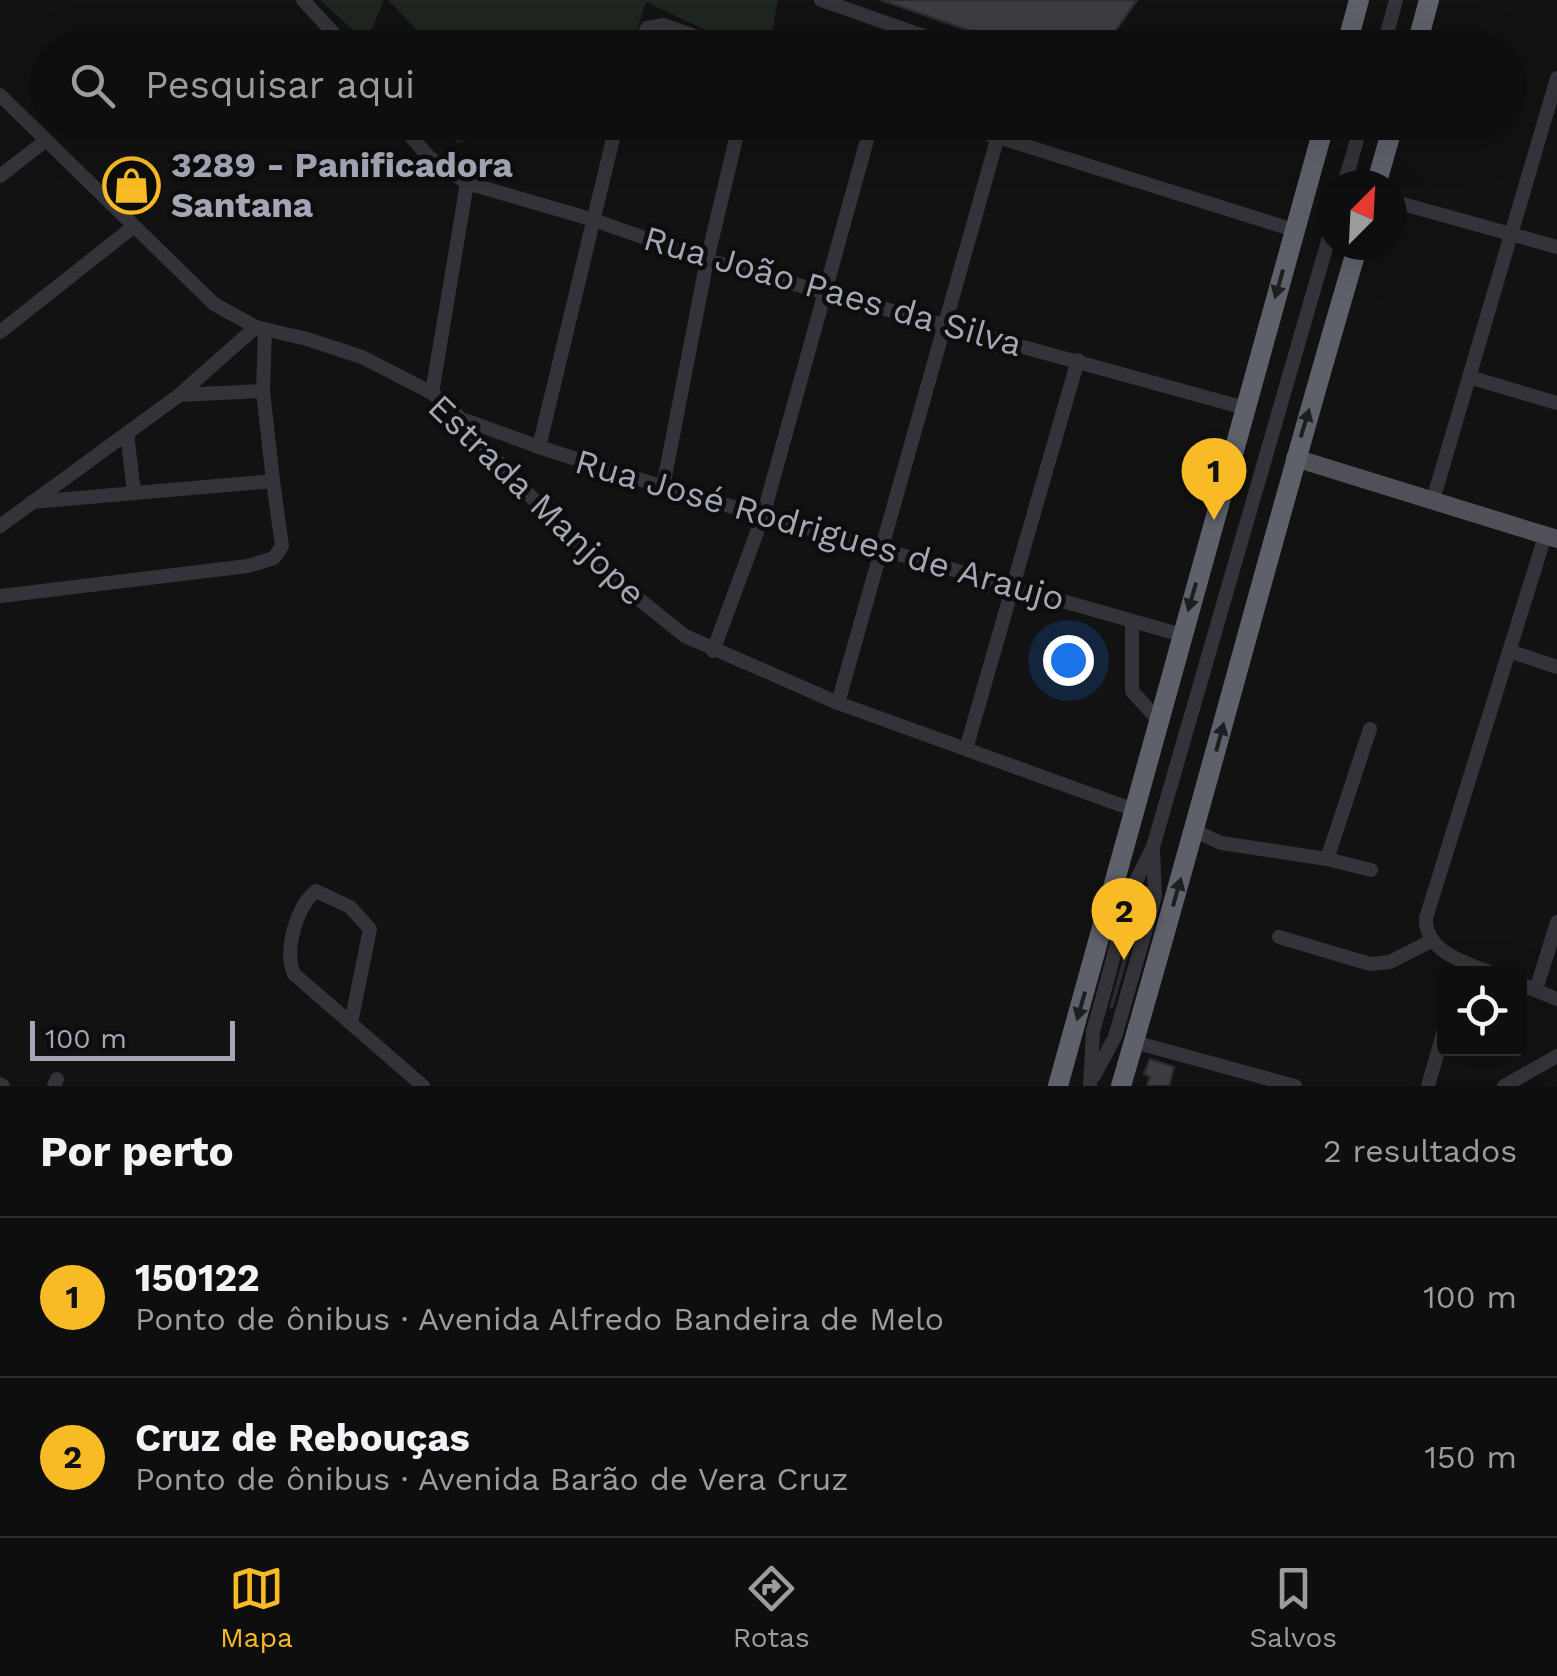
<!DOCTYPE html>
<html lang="pt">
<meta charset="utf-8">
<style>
:root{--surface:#0e0e0e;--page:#171717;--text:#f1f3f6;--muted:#9b9c9e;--line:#2e2e2e;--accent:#f8ba25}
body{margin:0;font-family:"Work Sans",sans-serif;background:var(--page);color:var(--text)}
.controls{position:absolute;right:30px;bottom:30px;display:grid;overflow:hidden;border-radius:10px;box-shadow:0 10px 40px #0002}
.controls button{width:90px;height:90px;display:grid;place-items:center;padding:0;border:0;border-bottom:2px solid var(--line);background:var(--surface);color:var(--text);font:50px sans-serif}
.compass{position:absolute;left:1317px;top:170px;width:90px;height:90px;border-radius:50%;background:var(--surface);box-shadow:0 10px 40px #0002;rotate:24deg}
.scale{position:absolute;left:30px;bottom:25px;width:205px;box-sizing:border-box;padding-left:10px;border:5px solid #a3a7b5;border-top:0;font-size:28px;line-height:35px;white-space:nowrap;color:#a3a7b5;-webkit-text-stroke:8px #0d0d0e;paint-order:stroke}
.you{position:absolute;left:1068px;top:660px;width:35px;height:35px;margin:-25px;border:8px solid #fff;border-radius:50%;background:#1a73e8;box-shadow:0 0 0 15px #1a73e833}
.badge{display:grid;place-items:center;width:65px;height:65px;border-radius:50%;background:var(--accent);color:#111;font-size:32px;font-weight:700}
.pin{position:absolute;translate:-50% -82px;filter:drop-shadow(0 2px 5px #0008)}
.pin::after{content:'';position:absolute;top:52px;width:35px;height:30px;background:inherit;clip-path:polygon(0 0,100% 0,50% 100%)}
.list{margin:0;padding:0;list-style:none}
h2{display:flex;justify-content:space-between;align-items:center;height:130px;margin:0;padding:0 40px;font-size:42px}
h2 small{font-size:32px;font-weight:400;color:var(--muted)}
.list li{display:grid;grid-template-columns:65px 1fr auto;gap:30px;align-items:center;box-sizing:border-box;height:160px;padding:0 40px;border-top:2px solid var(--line)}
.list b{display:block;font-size:38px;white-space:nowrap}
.list p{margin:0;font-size:32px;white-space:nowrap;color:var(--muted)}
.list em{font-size:32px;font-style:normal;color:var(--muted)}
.icon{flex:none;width:55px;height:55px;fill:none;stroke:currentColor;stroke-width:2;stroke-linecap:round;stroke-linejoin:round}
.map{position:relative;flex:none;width:1557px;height:1086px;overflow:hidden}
.search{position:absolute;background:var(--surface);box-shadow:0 10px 40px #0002;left:30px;right:30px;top:30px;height:110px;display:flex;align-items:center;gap:25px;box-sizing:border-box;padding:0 35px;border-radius:55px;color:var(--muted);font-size:38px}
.sheet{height:450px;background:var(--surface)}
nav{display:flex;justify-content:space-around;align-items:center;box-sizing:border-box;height:140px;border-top:2px solid var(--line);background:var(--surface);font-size:28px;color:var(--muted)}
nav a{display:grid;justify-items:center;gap:5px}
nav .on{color:var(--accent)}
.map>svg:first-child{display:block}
.green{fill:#1e261f}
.building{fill:#3c3c41;stroke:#2c2c30;stroke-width:2.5}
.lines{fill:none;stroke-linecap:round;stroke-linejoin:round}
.minor{stroke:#333339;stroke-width:14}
.major{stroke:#4f5058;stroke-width:18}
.highway{stroke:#5e616a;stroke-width:20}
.oneway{fill:#1d1e20}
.labels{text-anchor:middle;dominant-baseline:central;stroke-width:9;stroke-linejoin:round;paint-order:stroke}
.poi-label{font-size:35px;font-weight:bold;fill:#a3a7b5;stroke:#0d0d0e;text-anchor:start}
.street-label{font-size:35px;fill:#a3a7b5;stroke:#0d0d0e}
</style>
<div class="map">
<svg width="1557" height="1086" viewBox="0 0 1557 1086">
<rect width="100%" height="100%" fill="#121213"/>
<g class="green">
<polygon points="320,0 384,0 366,42"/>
<polygon points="388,0 778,0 769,48 741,47 646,2 631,47 552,45 551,48 434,47"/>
<polygon points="435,123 533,123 457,143"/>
</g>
<g class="building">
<polygon points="881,0 1137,0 1113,34 1103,38 1100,48 1020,48"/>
<polygon points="1136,913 1139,914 1112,1007 1111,1007"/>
<polygon points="1150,1059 1174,1067 1169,1086 1147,1086 1150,1077 1144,1074"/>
</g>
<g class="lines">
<g class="minor">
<polyline points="303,0 347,48"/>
<polyline points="821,0 958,48"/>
<polyline points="636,48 647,28 664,25 728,48"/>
<polyline points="1110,48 1112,44"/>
<polyline points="1383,48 1396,0"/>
<polyline points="0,95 214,304 256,327 307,339 362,357 432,393 460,418 515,481 620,584 685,636 838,703 1137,811"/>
<polyline points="398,122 429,157 467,183 594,220 707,260 1245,408"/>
<polyline points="950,122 1294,230"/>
<polyline points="0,176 45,141"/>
<polyline points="1344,185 1362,122"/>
<polyline points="1392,201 1557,247"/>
<polyline points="0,332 133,227"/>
<polyline points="1469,377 1557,403"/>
<polyline points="432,393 467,183"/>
<polyline points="179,395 263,391"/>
<polyline points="465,420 539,447 663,487 1182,635"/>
<polyline points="127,433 134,493"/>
<polyline points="539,447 617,122"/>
<polyline points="663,487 707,260 740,122"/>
<polyline points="1433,500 1557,78"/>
<polyline points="32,502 273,481 263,391 265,330"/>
<polyline points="0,526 178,396 256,327"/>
<polyline points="0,596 248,566 274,558 282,546 273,481"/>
<polyline points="1132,621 1132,691 1160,722"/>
<polyline points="713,651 763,516 872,122"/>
<polyline points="1509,651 1557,667"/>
<polyline points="838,703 1002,122"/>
<polyline points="966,749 1078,360"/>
<polyline points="1195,831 1221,843 1327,859 1371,870"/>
<polyline points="1327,859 1370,729"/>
<polyline points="1279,937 1370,964 1390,962 1431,941"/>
<path d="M1494,974C1467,963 1425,953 1426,918L1545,536"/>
<polyline points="1520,984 1557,999"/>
<polyline points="1536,990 1557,922"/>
<path d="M351,1023L370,929L350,907L316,891C296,907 284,951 294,974L423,1086"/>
<polyline points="1134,1042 1295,1086"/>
<polyline points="1094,1076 1115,1037 1147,925 1155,896 1153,849"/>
<polyline points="0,1084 3,1086"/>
<polyline points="54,1086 57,1079"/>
<polyline points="1090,1086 1093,1031 1103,996 1131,891 1153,847 1332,227"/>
<polyline points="1428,1086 1444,1030"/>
<polyline points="1504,1086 1557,1056"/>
</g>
<polyline class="major" points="1295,458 1557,539"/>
<g class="highway">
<polyline points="1346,48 1359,0"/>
<polyline points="1416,48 1429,0"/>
<polyline points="1376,185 1394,122"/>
<path d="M1058,1086C1150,765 1234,443 1325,122"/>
<path d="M1121,1086C1203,806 1275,524 1358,245"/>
</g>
</g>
<defs><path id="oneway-solid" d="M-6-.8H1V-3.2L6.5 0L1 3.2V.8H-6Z" transform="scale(2.5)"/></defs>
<g class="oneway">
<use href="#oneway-solid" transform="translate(1279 284) rotate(106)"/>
<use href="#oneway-solid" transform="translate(1305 423) rotate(-73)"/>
<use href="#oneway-solid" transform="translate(1192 597) rotate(106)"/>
<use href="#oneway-solid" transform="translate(1220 737) rotate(-75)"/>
<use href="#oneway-solid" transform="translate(1177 892) rotate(-74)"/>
<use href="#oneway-solid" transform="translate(1081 1006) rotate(106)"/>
</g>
<defs>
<symbol id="shop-ring" viewBox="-11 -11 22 22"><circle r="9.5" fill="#0d0d0e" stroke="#f8ba25" stroke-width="1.5"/><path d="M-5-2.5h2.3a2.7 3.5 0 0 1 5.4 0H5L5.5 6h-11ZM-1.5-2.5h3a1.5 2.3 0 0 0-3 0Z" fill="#f8ba25"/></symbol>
</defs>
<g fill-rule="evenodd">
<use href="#shop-ring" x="100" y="154" width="63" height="63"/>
</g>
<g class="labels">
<g class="poi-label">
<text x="171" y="165">3289 - Panificadora<tspan x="171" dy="40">Santana</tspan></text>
</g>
<g class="street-label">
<text transform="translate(833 291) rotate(16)">Rua João Paes da Silva</text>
<text transform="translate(537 500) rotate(44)">Estrada Manjope</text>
<text transform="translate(820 530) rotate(16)">Rua José Rodrigues de Araujo</text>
</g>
</g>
</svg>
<div class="controls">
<button><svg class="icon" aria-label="locate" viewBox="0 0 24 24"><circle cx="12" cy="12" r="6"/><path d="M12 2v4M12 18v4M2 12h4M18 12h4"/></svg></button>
</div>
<svg class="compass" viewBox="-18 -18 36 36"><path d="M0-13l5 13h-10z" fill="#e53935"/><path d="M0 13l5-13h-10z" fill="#9b9c9e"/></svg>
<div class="scale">100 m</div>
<div class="you"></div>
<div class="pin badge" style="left:1214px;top:520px">1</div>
<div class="pin badge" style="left:1124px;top:960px">2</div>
<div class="search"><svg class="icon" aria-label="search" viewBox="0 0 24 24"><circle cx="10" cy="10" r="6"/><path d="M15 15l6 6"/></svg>Pesquisar aqui</div>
</div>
<section class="sheet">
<h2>Por perto<small>2 resultados</small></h2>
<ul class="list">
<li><span class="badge">1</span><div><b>150122</b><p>Ponto de ônibus · Avenida Alfredo Bandeira de Melo</p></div><em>100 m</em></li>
<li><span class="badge">2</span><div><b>Cruz de Rebouças</b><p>Ponto de ônibus · Avenida Barão de Vera Cruz</p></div><em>150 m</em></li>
</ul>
</section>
<nav>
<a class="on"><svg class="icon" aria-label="map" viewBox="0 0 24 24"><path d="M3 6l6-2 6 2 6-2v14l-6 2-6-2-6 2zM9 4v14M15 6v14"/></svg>Mapa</a>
<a><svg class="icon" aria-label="directions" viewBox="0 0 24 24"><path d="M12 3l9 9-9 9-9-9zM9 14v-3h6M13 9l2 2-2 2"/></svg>Rotas</a>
<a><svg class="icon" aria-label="saved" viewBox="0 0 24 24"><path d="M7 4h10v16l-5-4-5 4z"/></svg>Salvos</a>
</nav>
